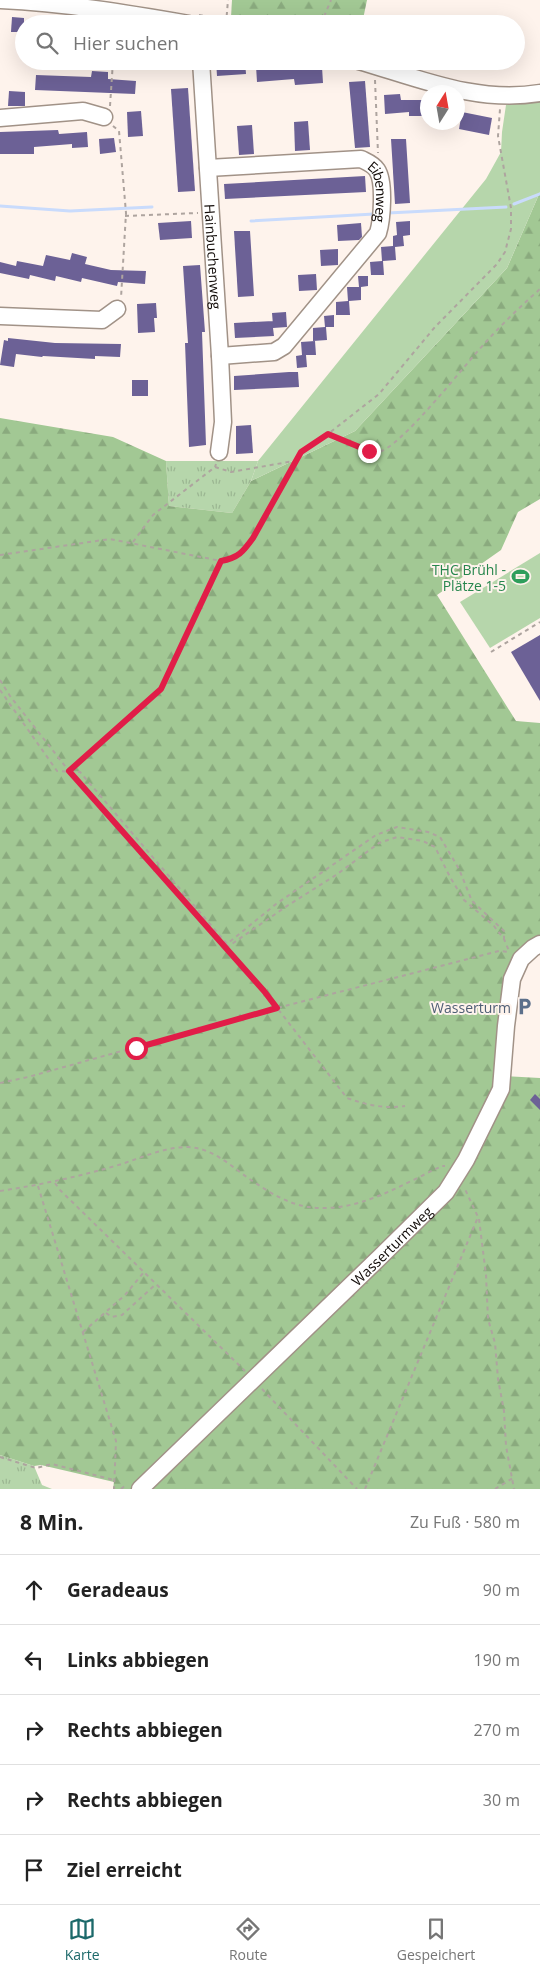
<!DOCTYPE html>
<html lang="de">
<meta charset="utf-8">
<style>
:root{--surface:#fff;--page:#f2f2f2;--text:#222;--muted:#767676;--line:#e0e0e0;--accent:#1c696a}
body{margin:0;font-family:"Open Sans",sans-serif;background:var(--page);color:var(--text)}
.compass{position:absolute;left:420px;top:85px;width:45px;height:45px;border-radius:50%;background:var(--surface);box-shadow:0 5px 20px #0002;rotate:11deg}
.stop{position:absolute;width:15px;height:15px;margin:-11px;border:4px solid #e11d48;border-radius:50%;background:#fff}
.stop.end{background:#e11d48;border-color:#fff;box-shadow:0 1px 5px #0008}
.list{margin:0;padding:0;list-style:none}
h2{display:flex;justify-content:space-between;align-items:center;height:65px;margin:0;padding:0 20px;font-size:21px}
h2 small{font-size:16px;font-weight:400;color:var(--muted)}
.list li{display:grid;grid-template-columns:32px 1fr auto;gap:15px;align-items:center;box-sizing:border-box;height:70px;padding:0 20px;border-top:1px solid var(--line)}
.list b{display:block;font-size:19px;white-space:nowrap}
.list em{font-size:16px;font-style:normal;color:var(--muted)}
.icon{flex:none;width:28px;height:28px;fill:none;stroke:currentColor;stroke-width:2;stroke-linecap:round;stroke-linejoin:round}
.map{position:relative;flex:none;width:540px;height:1489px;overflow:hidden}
.search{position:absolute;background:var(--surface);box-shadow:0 5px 20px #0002;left:15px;right:15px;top:15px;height:55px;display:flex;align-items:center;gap:12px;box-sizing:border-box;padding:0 18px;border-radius:28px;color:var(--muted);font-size:19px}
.sheet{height:415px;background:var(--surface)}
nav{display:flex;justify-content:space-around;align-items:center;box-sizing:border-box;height:70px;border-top:1px solid var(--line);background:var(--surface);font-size:14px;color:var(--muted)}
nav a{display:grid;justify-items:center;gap:2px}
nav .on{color:var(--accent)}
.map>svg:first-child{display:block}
.grass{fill:url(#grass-tufts)}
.forest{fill:url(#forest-firs)}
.green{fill:#b6d6ab}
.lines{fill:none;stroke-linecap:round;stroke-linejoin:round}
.stream{stroke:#c9dbfc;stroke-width:3}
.building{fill:#6c6196}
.minor-casing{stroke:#a19287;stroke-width:19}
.path{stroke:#aea49f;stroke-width:2;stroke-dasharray:4 4;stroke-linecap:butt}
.minor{stroke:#fff;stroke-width:16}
.route{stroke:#e11d48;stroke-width:6}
.labels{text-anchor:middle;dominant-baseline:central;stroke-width:4;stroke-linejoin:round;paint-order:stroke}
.street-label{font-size:14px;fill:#100a07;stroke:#fef3ec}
.leisure-label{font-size:14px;fill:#27864d;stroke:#fef3ec;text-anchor:end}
.service-label{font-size:14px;fill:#4e5e75;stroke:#fef3ec;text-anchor:end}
</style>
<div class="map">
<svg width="540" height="1489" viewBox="0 0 540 1489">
<defs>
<pattern id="grass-tufts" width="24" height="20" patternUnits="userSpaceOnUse" patternTransform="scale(1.25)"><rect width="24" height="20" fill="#b6d6ab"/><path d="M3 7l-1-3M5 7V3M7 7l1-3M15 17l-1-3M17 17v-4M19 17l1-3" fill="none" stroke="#9bb692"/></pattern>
<pattern id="forest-firs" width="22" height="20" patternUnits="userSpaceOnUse" patternTransform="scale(1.25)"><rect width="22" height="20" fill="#a2c894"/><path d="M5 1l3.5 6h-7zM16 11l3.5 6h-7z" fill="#8aaa7e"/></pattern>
</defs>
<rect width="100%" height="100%" fill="#fef3ec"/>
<g class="grass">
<polygon points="166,461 258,461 251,481 232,513 169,506"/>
<polygon points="0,1455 34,1466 42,1485 52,1489 0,1489"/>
</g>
<g class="forest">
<polygon points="232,0 367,0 362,24 254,24 231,17"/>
<polygon points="540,192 540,499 518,512 501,550 437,595 516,721 540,723 540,949 518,970 505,1076 540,1078 540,1489 113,1489 114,1482 41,1465 34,1466 0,1455 0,418 113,437 166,461 169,506 232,513 251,481 355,431 507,268"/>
</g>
<g class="green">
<polygon points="540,99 540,192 507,268 355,431 251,481 258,461 486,179 501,152 502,132 506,105"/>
<polygon points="540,553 540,618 490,648 460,602"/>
</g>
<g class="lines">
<g class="stream">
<polyline points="514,204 540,194"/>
<polyline points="0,206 70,211 152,207"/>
<polyline points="388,213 506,207"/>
<polyline points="251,221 374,214"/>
</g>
</g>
<g class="building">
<polygon points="12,17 24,18 24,32 11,32"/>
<polygon points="216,61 245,61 246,74 217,76"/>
<polygon points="284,64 285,70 322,67 323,83 295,85 294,79 257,82 256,66"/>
<polygon points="92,71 108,72 108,79 136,81 135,94 35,90 36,75 91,77"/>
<polygon points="365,81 370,147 355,148 349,82"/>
<polygon points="188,88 195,191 178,192 171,89"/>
<polygon points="9,91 25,92 25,106 8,106"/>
<polygon points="400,94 401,100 425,100 425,116 409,116 409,112 385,114 384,95"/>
<polygon points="141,111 143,136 128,137 127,112"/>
<polygon points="462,112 492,118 489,135 459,129"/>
<polygon points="308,121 310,150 295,151 294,122"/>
<polygon points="252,125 254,154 239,155 237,126"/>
<polygon points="58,130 59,134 87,132 88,147 72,148 72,144 34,147 34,154 0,154 0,132"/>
<polygon points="114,138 116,152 100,154 99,139"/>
<polygon points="391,139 406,139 410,203 395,204"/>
<polygon points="365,176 366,192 225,199 224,184"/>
<polygon points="191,221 192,238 160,240 158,223"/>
<polygon points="410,221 410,235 403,236 404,246 395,247 396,260 383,261 384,275 371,275 370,262 382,261 381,247 393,246 393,236 397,235 396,222"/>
<polygon points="361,223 362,237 359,240 338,241 337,225"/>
<polygon points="234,231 250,231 254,296 238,297"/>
<polygon points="338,249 338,265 321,266 320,250"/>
<polygon points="72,253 87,257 85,264 111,270 146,271 145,284 118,282 117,286 82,278 81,282 56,276 55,281 30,275 29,279 0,273 0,262 16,266 17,261 43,266 46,255 70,260"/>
<polygon points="200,265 205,332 202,332 206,445 189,447 185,343 188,343 183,266"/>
<polygon points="316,274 317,290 299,291 298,275"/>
<polygon points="358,276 368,276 368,286 361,287 361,300 349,301 350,315 336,315 336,302 348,301 347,287 359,287"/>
<polygon points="156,303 157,318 154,318 155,332 138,333 137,304"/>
<polygon points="286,312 287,327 273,328 274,336 235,338 234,323 273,321 273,325 272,313"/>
<polygon points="334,315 334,327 326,327 327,340 313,341 313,328 325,327 324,316"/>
<polygon points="8,338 55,343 121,344 120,357 95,356 95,359 43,356 42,357 16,354 14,367 0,365 4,340 8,341"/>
<polygon points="315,341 316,355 306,355 307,367 297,368 296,356 302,355 301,342"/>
<polygon points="289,372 298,372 299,387 234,390 234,376"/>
<rect x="132" y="380" width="16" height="16"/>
<polygon points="251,425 253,453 236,454 236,426"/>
<polygon points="540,635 540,701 511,652"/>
<polygon points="535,1094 540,1099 540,1110 530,1100"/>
</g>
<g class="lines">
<defs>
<g id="minor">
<path d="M0,0C64,3 126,13 189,24"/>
<path id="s1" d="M201,61L220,356L223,422L219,452"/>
<path d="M359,61C418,78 478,104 540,93"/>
<polyline points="0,118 83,111 104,117"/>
<path id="s2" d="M208,168L361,159C367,162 373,164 377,170C385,182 382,220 378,233L284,346L274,352L220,356"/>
<polyline points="0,316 102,320 117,309"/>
<path id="s3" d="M140,1489L380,1257L446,1192L466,1160L501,1089L506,1026L512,979L521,959L533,948L540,944"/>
</g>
</defs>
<use href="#minor" class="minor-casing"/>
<g class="path">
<polyline points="199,15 246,24"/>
<polyline points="226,24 228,0"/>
<polyline points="321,24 331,0"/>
<polyline points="375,80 378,153"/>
<polyline points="110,106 113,61"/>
<polyline points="113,126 119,131 126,213 121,298"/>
<polyline points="125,216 198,213"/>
<path d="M328,434C341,439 365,453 378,452C399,450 467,362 485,343C502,324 521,306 540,289"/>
<polyline points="215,467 231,472 294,461"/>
<polyline points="133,542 153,515 215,467 216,464"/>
<polyline points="0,555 110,539 221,561"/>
<polyline points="491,652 540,622"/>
<path d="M0,680L10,696L69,771L264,991L347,1098C367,1105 384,1109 405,1106"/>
<polyline points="0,690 57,771 80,772 227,944"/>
<path d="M69,771L161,689L221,561C238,558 243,552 253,538L301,452L328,434L379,394L435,327L497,264L505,252L511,229V208L498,136L500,109"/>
<polyline points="226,948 227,944 276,904 376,835 397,827 428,832 440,837 459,869 472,901 504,931 504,939"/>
<polyline points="226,948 287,906 336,875 379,843 397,837 423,841 435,847 450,877 464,900 494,926 504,939 509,951"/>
<polyline points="0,1083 28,1077 277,1008 499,951 510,952"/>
<polyline points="55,1183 60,1190 245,1371"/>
<polyline points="38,1186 116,1441 114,1489"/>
<path d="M0,1191C39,1185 77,1177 115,1166C139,1159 163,1147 188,1147C212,1148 230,1165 248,1178C267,1191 287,1204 309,1207C356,1214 401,1185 442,1166H445"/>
<polyline points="479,1219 486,1275 488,1319 495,1343 498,1379 504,1411 506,1446 514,1489"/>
<polyline points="106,1313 112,1317 122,1315 155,1285"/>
<polyline points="83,1332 125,1295 144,1272"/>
<polyline points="262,1389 357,1489"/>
<polyline points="0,1457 36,1468 52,1464 114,1480"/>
<polyline points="121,1489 127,1484"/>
<polyline points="365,1489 478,1217 464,1187"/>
<polyline points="495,1489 513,1478"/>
</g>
<use href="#minor" class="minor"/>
</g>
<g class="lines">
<path class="route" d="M136,1048L277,1008L264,991L69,771L161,689L221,561C238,558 243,552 253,538L301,452L328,434L369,451"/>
</g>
<defs>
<symbol id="stadium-bare" viewBox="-9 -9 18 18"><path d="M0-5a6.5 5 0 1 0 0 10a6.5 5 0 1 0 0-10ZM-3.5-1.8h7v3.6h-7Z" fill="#2e9e5b" stroke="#fef3ec" stroke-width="2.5" paint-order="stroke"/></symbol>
<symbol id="parking-bare" viewBox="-9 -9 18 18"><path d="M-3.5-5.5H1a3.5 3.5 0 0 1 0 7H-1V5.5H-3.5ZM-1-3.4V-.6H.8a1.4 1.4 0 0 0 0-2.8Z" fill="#5c6f8a" stroke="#fef3ec" stroke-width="2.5" paint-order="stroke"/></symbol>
</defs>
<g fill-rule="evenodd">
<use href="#stadium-bare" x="508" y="564" width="25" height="25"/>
<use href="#parking-bare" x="512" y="994" width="25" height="25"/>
</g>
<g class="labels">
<g class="street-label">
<text stroke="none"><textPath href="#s2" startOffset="195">Eibenweg</textPath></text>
<text stroke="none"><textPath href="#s1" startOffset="196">Hainbuchenweg</textPath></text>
<text stroke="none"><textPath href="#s3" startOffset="350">Wasserturmweg</textPath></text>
</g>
<g class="leisure-label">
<text x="506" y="569">THC Brühl -<tspan x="506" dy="16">Plätze 1-5</tspan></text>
</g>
<g class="service-label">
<text x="511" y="1007">Wasserturm</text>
</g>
</g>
</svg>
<svg class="compass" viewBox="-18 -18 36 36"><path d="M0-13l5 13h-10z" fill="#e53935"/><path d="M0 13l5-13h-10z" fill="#767676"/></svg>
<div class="stop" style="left:136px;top:1048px"></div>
<div class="stop end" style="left:369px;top:451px"></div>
<div class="search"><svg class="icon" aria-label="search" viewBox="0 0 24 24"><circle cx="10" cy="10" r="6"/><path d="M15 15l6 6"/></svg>Hier suchen</div>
</div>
<section class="sheet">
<h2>8 Min.<small>Zu Fuß · 580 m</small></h2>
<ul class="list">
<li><svg class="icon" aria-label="ahead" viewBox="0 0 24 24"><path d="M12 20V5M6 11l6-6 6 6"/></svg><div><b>Geradeaus</b></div><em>90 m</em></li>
<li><svg class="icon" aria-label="left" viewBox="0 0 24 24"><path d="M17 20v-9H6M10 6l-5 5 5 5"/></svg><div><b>Links abbiegen</b></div><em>190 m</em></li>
<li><svg class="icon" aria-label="right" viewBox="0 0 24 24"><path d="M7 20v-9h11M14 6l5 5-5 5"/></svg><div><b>Rechts abbiegen</b></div><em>270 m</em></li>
<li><svg class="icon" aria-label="right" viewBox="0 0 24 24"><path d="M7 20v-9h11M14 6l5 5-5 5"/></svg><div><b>Rechts abbiegen</b></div><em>30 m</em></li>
<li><svg class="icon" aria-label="arrive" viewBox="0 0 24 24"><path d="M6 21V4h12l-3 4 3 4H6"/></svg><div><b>Ziel erreicht</b></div></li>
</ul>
</section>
<nav>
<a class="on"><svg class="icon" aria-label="map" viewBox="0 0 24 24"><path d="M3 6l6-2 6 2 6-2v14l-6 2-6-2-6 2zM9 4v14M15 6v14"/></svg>Karte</a>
<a><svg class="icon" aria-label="directions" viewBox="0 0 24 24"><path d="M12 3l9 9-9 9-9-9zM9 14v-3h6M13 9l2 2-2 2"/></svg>Route</a>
<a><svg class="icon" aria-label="saved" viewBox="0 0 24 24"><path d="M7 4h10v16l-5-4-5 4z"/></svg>Gespeichert</a>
</nav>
